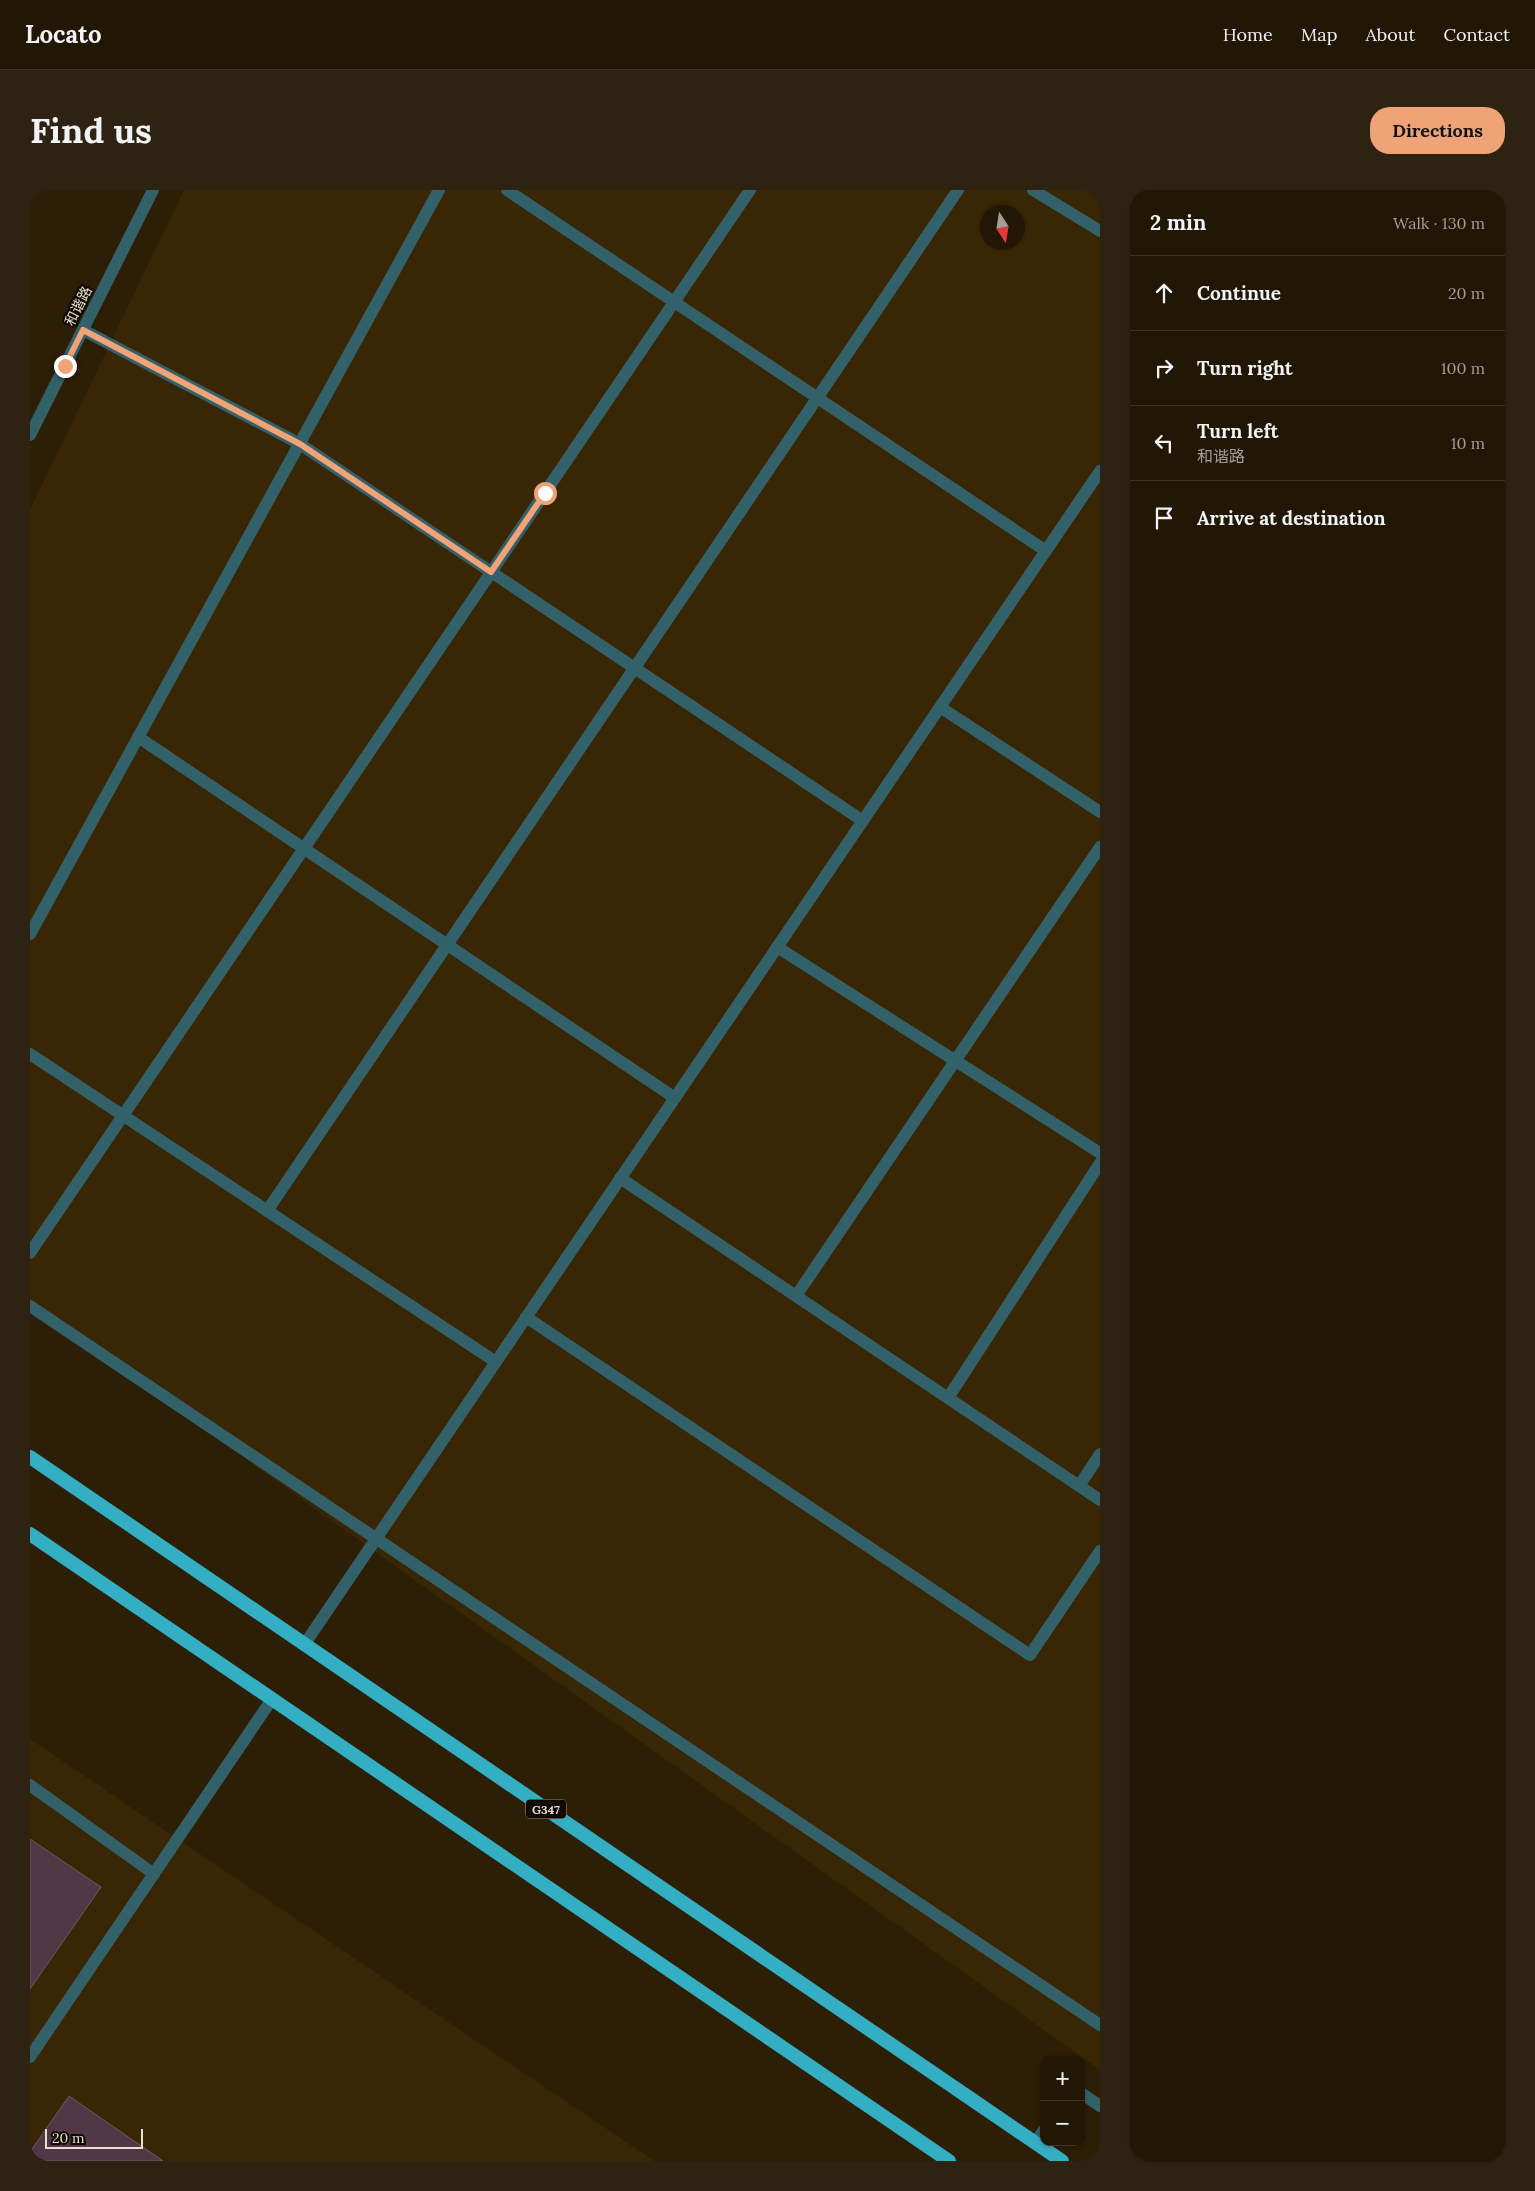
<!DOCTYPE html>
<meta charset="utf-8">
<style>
:root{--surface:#221604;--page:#2e2313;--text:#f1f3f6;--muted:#a29f9a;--line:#3f3526;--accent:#efa376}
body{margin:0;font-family:Lora,"Noto Sans SC",serif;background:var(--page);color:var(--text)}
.controls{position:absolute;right:15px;bottom:15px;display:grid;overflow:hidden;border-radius:10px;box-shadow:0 1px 4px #0004}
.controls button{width:45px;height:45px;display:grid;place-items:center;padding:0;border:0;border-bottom:1px solid var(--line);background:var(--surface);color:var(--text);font:25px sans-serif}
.compass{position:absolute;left:950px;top:15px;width:45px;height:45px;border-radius:50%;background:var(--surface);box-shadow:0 1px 4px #0004;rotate:168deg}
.scale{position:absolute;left:15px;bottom:12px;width:98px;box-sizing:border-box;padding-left:5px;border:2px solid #e9dfd1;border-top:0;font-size:14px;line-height:18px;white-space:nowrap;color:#e9dfd1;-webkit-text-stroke:4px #100a02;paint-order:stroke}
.stop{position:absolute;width:15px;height:15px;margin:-11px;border:4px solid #efa376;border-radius:50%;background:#fff}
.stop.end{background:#efa376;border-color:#fff;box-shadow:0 1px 5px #0008}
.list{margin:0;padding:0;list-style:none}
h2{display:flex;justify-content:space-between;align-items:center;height:65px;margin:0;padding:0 20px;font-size:21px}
h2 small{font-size:16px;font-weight:400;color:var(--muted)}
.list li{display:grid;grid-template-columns:32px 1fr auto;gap:15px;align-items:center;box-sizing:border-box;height:75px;padding:0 20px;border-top:1px solid var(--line)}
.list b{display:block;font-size:19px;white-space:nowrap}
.list p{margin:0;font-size:16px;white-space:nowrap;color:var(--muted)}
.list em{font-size:16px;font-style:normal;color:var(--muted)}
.icon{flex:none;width:28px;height:28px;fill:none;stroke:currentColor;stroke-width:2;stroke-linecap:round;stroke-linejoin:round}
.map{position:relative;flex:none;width:1070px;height:1971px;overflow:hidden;border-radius:20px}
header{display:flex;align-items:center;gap:30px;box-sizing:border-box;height:70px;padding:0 25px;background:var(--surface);border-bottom:1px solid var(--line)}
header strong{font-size:24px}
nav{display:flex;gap:28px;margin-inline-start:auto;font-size:18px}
.intro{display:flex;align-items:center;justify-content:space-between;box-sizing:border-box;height:120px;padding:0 30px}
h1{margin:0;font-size:35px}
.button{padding:12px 22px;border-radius:20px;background:var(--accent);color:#111;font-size:18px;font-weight:700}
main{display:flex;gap:30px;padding:0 30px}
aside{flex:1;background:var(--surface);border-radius:20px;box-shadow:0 1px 4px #0004}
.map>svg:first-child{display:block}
.built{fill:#392605;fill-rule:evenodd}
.building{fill:#523847;stroke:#725666}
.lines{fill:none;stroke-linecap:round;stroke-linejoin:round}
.service{stroke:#33616a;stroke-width:12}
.minor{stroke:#33616a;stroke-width:12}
.tertiary{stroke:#33616a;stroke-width:12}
.trunk{stroke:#33aec2;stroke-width:14}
.route{stroke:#efa376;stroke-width:6}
.labels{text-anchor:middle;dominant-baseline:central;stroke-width:4.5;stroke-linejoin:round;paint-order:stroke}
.shield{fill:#100a02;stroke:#a89f93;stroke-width:1}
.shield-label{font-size:12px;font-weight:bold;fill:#e9dfd1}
.street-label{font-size:14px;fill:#e9dfd1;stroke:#100a02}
</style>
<header>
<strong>Locato</strong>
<nav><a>Home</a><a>Map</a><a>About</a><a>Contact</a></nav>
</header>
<div class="intro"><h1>Find us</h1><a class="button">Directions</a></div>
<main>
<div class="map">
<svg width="1070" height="1971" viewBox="0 0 1070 1971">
<rect width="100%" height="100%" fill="#2d1e06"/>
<g class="built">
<path d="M154,0H1070V1880L0,1115V320ZM958,22H988V52H958Z"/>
<polygon points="0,1549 624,1971 0,1971"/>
</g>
<g class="building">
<polygon points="0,1649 71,1697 0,1799"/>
<polygon points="39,1906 133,1971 0,1971 0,1962"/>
</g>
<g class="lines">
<g class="service">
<polyline points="477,0 1016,361"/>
<polyline points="1003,0 1070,41"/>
<polyline points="53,140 270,254 833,631"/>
<polyline points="910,517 1070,622"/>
<polyline points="108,547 645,908"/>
<polyline points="0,744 409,0"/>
<polyline points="747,757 1070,963"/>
<polyline points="0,864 466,1172"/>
<polyline points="590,988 1070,1310"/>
<polyline points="237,1021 928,0"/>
<polyline points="0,1063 720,0"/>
<polyline points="766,1106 1070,657"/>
<polyline points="0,1116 1070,1835"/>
<polyline points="496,1127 1000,1465 1070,1361"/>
<polyline points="918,1208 1070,973"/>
<polyline points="1049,1296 1070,1264"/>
<polyline points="274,1455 1070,281"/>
<polyline points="0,1595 124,1684"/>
<polyline points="0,1867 242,1509"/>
</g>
<g class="minor">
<polyline points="1051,1903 1070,1916"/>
<polyline points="1005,1953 1014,1940"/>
</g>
<polyline class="tertiary" points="0,245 123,0"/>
<g class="trunk">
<polyline points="0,1267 1032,1971"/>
<polyline points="0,1344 919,1971"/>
</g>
</g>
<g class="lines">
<polyline class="route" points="35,176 53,140 270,254 461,382 515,303"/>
</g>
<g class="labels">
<rect class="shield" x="496" y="1609.5" width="40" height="19" rx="4"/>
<g class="shield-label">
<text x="516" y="1619">G347</text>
</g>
<g class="street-label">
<text transform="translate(48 116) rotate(-63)">和谐路</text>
</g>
</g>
</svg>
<div class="controls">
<button>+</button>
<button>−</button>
</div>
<svg class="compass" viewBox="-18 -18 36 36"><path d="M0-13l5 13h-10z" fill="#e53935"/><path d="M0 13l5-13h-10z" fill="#a29f9a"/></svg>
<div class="scale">20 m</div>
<div class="stop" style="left:515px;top:303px"></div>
<div class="stop end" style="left:35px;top:176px"></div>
</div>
<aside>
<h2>2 min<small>Walk · 130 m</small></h2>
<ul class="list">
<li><svg class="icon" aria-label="ahead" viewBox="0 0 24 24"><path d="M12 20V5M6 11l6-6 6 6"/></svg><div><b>Continue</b></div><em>20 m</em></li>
<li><svg class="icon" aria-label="right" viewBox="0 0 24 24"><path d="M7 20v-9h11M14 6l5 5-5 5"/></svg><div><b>Turn right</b></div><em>100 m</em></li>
<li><svg class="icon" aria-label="left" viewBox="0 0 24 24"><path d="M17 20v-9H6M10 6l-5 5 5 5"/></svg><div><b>Turn left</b><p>和谐路</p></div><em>10 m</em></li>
<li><svg class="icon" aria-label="arrive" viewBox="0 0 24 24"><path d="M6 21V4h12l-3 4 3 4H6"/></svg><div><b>Arrive at destination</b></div></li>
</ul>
</aside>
</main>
